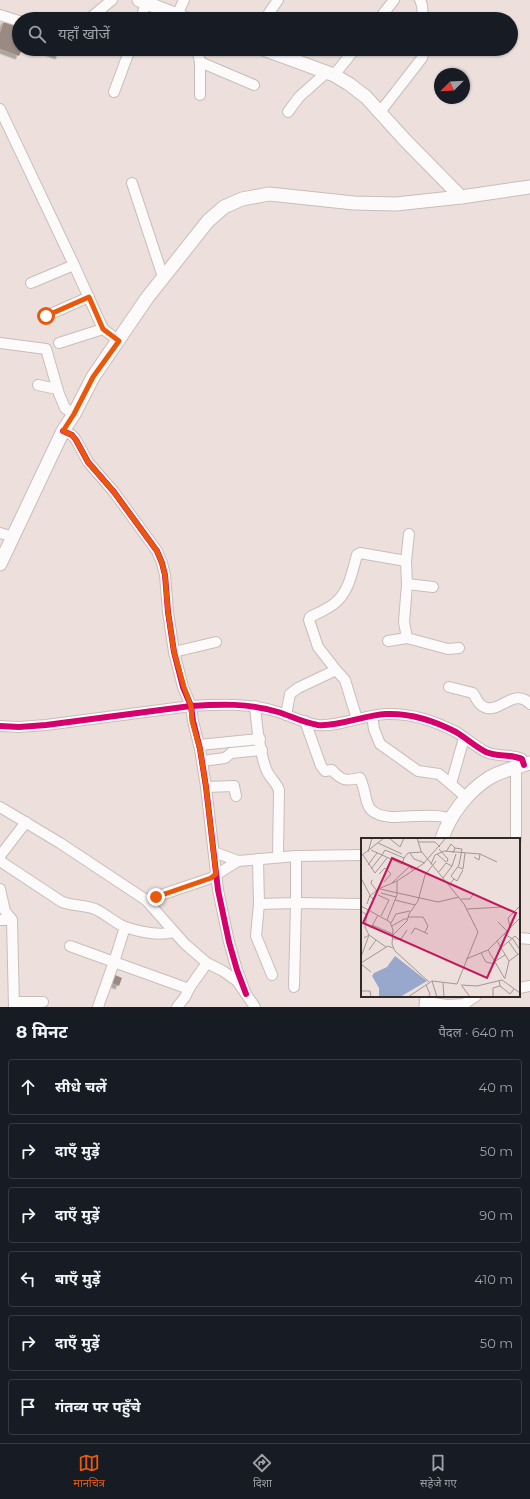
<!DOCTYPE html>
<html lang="hi">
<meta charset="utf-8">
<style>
:root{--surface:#171b24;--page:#20242c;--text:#f1f3f6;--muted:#9ea1a6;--line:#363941;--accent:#ea580c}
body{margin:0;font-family:Montserrat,"Noto Sans Devanagari",sans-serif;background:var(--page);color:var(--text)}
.compass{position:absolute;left:434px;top:68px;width:36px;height:36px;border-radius:50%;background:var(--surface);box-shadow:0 1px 3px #0004;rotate:246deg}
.stop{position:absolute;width:12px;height:12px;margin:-9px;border:3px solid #ea580c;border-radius:50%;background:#fff}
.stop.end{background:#ea580c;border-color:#fff;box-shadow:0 1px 4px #0008}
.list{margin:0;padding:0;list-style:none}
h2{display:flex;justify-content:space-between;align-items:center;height:52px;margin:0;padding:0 16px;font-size:17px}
h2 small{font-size:13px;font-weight:400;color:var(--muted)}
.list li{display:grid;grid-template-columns:26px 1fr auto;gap:12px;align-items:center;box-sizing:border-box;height:56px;margin:0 8px 8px;padding:0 8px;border:1px solid var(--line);border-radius:4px}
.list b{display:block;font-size:15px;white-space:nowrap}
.list em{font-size:13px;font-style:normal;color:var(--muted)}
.icon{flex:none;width:22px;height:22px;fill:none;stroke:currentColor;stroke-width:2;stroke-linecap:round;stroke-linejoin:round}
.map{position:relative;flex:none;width:530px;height:1007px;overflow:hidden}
.search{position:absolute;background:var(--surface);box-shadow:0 1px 3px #0004;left:12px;right:12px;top:12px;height:44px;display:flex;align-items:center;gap:10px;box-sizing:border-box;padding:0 14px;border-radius:22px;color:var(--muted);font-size:15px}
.sheet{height:436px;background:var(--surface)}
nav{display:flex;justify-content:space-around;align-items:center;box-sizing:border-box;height:56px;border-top:1px solid var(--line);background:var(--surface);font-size:11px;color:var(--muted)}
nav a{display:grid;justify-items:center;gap:2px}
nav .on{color:var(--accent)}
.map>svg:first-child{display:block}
.building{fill:#9b8a83;filter:url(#shadow)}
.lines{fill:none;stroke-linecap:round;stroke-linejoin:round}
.minor-casing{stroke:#c7beba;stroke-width:12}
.major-casing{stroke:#c7beba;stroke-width:15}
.minor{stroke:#fcfafa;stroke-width:10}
.major{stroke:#fcfafa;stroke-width:13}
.cycleway-casing{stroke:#fff;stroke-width:8}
.cycleway{stroke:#d6006c;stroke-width:6}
.route{stroke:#ea580c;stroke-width:5}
.inset-road{fill:none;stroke:#a29793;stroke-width:1}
.view{fill:#c2185b;fill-opacity:0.15;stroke:#c2185b;stroke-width:2}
.inset-edge{fill:none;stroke:#312925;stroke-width:2}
</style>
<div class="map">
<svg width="530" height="1007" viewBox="0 0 530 1007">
<defs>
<filter id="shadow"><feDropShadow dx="-3.5" dy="3.5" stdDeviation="0" flood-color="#0004"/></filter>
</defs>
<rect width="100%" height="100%" fill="#ede0dc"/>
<g class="building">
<polygon points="5,19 19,24 19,49 22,49 19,56 0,49 0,33"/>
<polygon points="40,49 61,49 59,56"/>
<polygon points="115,975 122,978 119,986 112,983"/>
</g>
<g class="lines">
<defs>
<g id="minor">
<polyline points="420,0 422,5 423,19"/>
<polyline points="0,15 19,21"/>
<polyline points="177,15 184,0"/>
<polyline points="89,19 112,0"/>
<polyline points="141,19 146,3"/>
<polyline points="265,19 278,0"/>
<polyline points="379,19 394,0"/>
<polyline points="197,49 200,62 200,95"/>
<polyline points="200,62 254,85"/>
<polyline points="334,75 355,49"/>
<polyline points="114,92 130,49"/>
<polyline points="0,109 74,265 103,329 119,341"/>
<polyline points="288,112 299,97 326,73"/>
<polyline points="380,112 422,58 424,49"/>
<polyline points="132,183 163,277"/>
<polyline points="31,283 74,265"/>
<polyline points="46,316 89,297"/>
<polyline points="0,343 46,349 59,394 65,408 74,414"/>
<polyline points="59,343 103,329"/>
<polyline points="38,385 57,389"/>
<polyline points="63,431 72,435 76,440 88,462 114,492 130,514 157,551 162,563 165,575 168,612 174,652 183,687 191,706 193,721 200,749 206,787 218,890 229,942 237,970 246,994"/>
<polyline points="0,533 14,537"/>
<polyline points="409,534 406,561 407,584 404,622 407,638 448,649 459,648"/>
<polyline points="407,584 433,587"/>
<polyline points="388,641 407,638"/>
<polyline points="174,652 216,642"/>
<path d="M449,687L473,693C475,696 477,701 480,704C496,720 513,685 530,704"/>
<path d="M255,706C257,727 259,749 266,769C269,777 276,782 279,790L278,857"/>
<polyline points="286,715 290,694 298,688 336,670"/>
<polyline points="372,716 374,729 380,744 418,771 439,774 467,798"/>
<path d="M357,719L345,680L336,670L318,647L309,620L310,617C318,613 328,609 335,603C349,592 352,572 357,555L360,553L406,561"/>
<path d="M305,721L321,766L325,771L332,770C342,781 346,781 360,778C370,799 360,814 391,817C405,817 440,813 450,819"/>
<path d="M0,726L19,727L46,725L191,706C220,704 249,703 278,712C291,716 304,723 318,725C338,727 364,715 386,714C410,713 435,721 456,732C466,738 476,747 486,752C497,757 511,754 522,759L524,765"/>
<polyline points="199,745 260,739"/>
<polyline points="202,761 225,758 231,753 262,750"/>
<polyline points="451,784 464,738"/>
<polyline points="206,787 234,786 236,796"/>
<polyline points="0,807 60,843 146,900 211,878 238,861 296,856 362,855"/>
<polyline points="516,839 516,767"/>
<polyline points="214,852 238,861"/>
<polyline points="0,856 26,822"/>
<polyline points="258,859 259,904 256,936 272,975"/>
<path d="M0,861L62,902C73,906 85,905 95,909C106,914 115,923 125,927C140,932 159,936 174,932"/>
<polyline points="0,889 5,911 12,920"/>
<polyline points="146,900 185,944 207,963 223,971 237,981 255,1007"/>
<polyline points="259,904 296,903 296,856"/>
<polyline points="0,920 12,920 14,1007"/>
<polyline points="519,938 530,939"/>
<polyline points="70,946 114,962 125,927"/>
<polyline points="294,987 296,903 362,904"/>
<polyline points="519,988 530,986"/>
<polyline points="14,1002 43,1002"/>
<polyline points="427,1002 447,1005 464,1004 465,1007"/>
<polyline points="464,1004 476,996"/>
<polyline points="98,1007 114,962 189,989"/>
<polyline points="177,1007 185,997 190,987 207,963"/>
</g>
<g id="major">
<polyline points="139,0 187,19"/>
<polyline points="263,49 334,75 349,84 366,97 404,139 461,197"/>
<polyline points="0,564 63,431 74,414 93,377 147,298 208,221 224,207 242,199 269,194 354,203 396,204 461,197 530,187"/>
<path d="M442,839C449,816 468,791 489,778C500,771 517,767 530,763"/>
<polyline points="426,1007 427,996"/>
</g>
</defs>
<use href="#minor" class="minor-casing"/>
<use href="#major" class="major-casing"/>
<use href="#minor" class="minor"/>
<use href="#major" class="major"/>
<defs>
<g id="cycleway">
<polyline points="63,431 72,435 76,440 88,462 114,492 130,514 157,551 162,563 165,575 168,612 174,652 183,687 191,706 193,721 200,749 206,787 218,890 229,942 237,970 246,994"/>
<path d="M0,726L19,727L46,725L191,706C220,704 249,703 278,712C291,716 304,723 318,725C338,727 364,715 386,714C410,713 435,721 456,732C466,738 476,747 486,752C497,757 511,754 522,759L524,765"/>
</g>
</defs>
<use href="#cycleway" class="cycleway-casing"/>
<use href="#cycleway" class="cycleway"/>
</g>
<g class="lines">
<polyline class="route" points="46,316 89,297 103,329 119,341 93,377 74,414 63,431 72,435 76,440 88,462 114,492 130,514 157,551 162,563 165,575 168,612 174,652 184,687 191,706 192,721 200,749 206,787 216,874 211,878 156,897"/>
</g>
<g transform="translate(361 838)">
<rect width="159" height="159" fill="#ede0dc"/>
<path d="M34,118L66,143L39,159H18V150L11,138L13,135L26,129Z" fill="#98a8cd"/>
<path class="inset-road" d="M28,0L39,9L43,0M57,4H74L79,9M17,5L41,16M78,11L87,21L86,24M10,12L21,17L24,12L43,20L47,15L61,14M7,14L11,0M85,14L90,6L94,10M49,15L53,21L64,25M76,16L85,24M119,16L136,24M2,17L14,35L26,20M0,18L23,0M42,26L48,27L52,33M70,26L74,17L83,13L119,16L118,22L113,19M7,27L16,15M97,29L102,31L104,15M10,31L21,17L41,26L43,20M78,34L85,25L91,28M18,36L24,30L30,36L23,44M0,40L9,57L6,66M82,40L91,28L95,16M93,41L96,43L102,32M11,42L10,45L15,52L36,43M31,45L49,28M88,47L93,41L90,38L98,27L101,11L94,10L92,15M19,51L77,64L98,59M20,55L35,59M17,57L28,62L20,78M12,61L9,58L16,52M100,61H109L113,55M34,62L54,67M0,68L29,84L32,92L31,106L34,113L68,144M106,71L142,69M0,73L6,77L8,72M47,79H62L67,88L64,94M26,82L36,57V43L62,26L85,0M137,84L146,93M30,85L35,76L49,73M11,87L32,96M31,88L43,81H46M10,90L17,77M149,90L147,80L158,69M50,96L54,90L67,96M143,96L152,101L159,112M32,97L46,83L48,76L57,63L64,37L75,23M3,100L8,97L4,89L6,77M32,101H40L46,92M136,103L148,123L144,140M148,104L157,117M140,110L154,98L159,103M8,112L15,102M127,112L144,141M120,115L125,124L134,126M0,119L8,97L25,109M105,121L127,112L159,80M148,123L159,115M133,124L144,117M0,125L27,108L32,110M0,126L10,134M71,143L76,159M82,145L83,159M65,147L69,156L67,159M100,147L116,148L141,142L159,155M101,148L109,159M139,148L149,156L153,151M1,153H9L10,159M47,159L71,143L96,146L117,94L103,66L60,13L56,0M132,159V150L139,148L138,142"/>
<path class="view" d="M31,20L155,75L126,140L2,85Z"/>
<rect width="159" height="159" class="inset-edge"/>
</g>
</svg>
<svg class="compass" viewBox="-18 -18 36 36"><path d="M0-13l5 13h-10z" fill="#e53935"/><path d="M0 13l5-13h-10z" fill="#9ea1a6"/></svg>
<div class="stop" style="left:46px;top:316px"></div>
<div class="stop end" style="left:156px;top:897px"></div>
<div class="search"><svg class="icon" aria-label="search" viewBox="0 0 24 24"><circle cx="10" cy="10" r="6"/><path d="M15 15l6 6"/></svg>यहाँ खोजें</div>
</div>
<section class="sheet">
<h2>8 मिनट<small>पैदल · 640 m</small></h2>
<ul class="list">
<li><svg class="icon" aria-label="ahead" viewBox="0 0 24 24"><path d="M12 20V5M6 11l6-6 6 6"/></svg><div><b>सीधे चलें</b></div><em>40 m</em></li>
<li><svg class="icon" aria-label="right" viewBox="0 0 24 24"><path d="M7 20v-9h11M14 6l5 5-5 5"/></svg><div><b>दाएँ मुड़ें</b></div><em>50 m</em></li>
<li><svg class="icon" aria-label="right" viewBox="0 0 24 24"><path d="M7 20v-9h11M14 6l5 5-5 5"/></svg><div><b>दाएँ मुड़ें</b></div><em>90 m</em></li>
<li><svg class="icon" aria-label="left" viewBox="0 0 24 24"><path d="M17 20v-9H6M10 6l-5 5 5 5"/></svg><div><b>बाएँ मुड़ें</b></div><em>410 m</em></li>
<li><svg class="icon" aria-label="right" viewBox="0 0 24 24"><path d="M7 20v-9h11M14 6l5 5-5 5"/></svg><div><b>दाएँ मुड़ें</b></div><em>50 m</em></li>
<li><svg class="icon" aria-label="arrive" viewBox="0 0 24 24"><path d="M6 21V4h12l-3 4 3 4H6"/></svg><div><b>गंतव्य पर पहुँचे</b></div></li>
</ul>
</section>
<nav>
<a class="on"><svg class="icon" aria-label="map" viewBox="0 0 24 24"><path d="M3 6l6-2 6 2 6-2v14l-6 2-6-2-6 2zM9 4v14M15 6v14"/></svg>मानचित्र</a>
<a><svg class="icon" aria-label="directions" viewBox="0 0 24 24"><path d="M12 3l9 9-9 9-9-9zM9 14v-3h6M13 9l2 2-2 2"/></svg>दिशा</a>
<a><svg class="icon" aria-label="saved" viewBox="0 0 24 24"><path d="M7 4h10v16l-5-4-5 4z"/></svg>सहेजे गए</a>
</nav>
